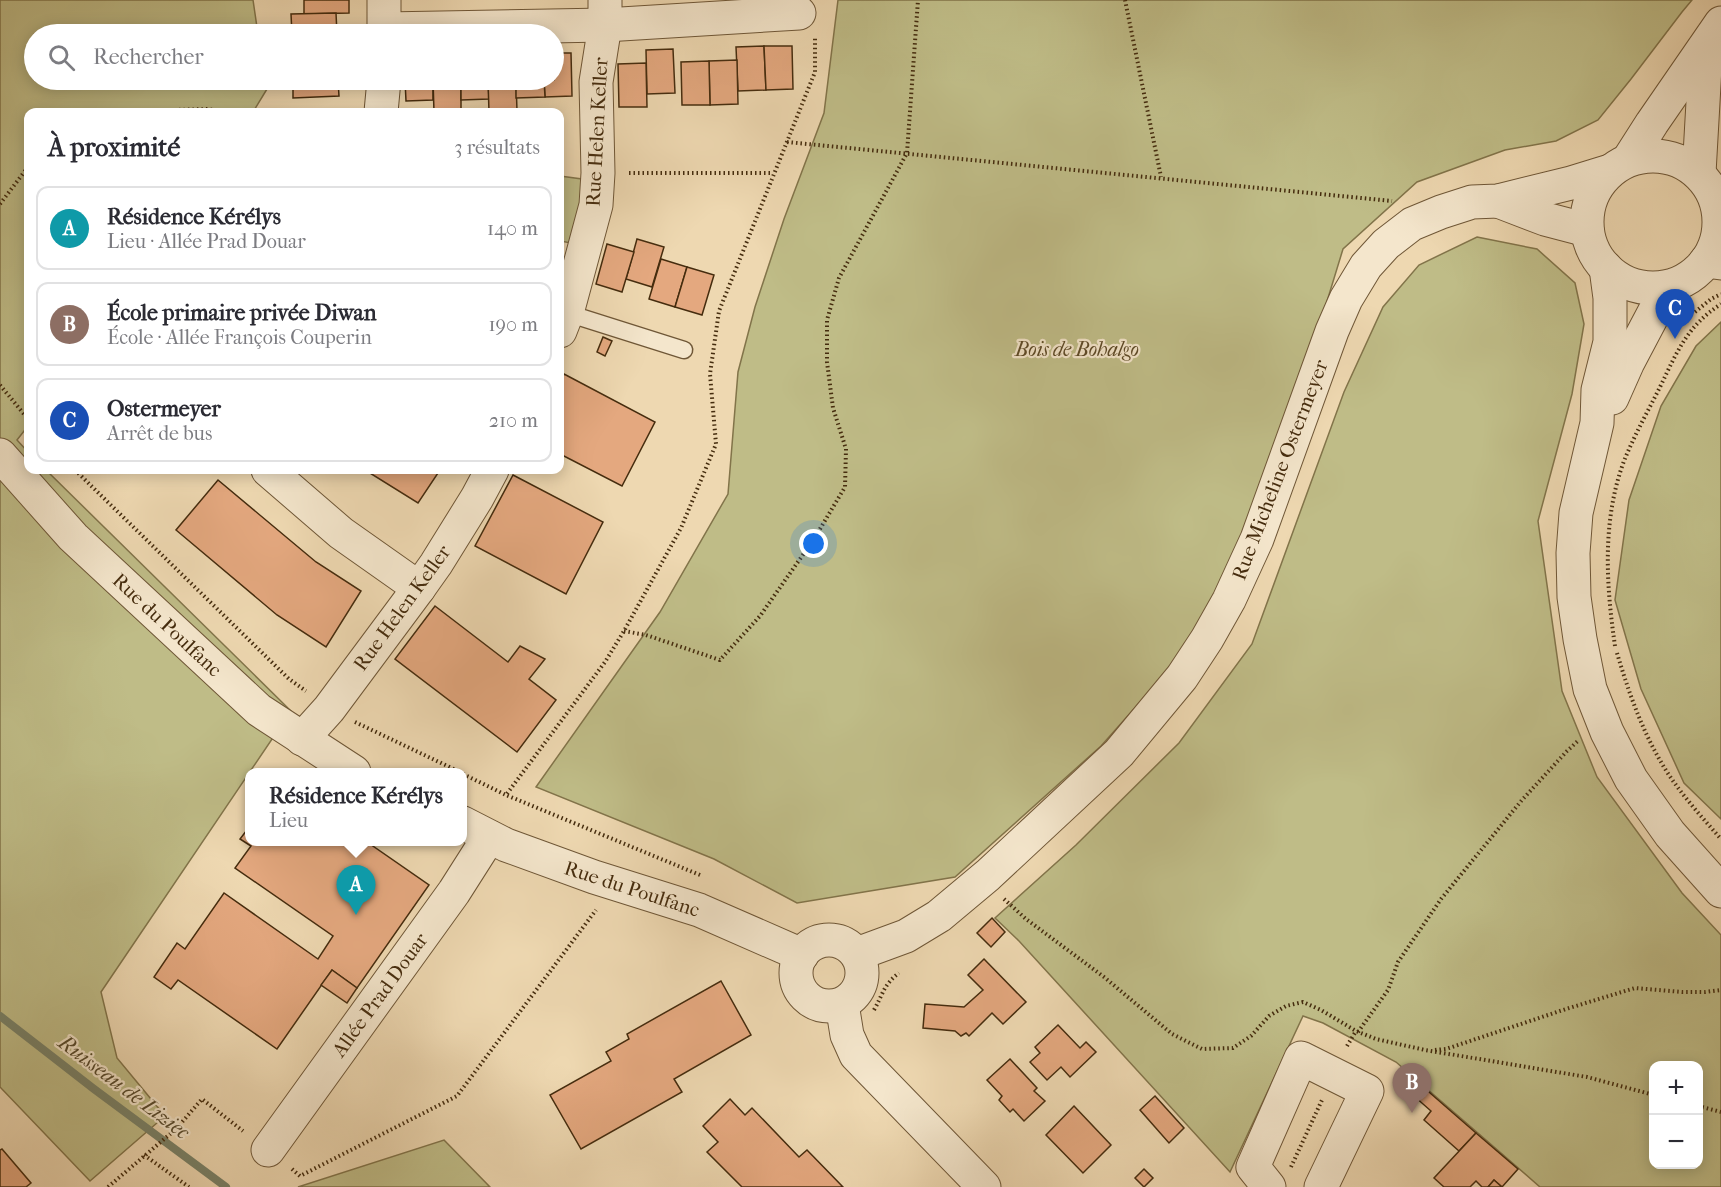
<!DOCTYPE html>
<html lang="fr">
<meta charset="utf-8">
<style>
:root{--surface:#fff;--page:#f7f7f7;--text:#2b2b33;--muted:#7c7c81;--line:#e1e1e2;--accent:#111827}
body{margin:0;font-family:"IM FELL French Canon",serif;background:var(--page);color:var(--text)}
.controls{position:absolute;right:18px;bottom:18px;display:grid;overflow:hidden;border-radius:12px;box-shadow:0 3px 15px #0003}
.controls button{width:54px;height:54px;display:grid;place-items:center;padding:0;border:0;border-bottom:2px solid var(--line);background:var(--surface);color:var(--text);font:30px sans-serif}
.you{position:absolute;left:814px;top:544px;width:21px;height:21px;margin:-15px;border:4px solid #fff;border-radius:50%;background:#1a73e8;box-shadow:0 0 0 9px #1a73e833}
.badge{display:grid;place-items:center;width:39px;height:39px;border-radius:50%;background:var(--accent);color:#fff;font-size:20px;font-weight:700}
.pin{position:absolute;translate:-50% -50px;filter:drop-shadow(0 2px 3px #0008)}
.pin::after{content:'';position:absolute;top:32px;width:21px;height:18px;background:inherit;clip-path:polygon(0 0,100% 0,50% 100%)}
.popup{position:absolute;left:245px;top:768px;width:222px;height:78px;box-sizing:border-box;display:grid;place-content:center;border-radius:12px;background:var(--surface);filter:drop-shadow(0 2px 4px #0005);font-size:20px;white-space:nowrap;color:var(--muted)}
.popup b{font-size:22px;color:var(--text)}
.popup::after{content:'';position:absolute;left:50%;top:100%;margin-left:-12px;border:12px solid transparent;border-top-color:var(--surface)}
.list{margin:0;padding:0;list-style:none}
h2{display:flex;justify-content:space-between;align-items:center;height:78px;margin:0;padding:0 24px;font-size:26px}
h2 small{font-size:20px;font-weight:400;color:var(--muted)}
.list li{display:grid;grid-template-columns:39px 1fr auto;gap:18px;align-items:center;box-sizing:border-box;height:84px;margin:0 12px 12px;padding:0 12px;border:2px solid var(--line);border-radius:12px}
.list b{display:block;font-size:22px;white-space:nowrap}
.list p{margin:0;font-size:20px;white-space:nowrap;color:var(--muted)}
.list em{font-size:20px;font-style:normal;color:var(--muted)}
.icon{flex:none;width:33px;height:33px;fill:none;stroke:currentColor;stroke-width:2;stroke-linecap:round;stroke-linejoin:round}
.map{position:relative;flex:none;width:1721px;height:1187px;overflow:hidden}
.search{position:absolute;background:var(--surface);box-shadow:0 3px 15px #0003;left:24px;top:24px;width:540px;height:66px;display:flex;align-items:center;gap:15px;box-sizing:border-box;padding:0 21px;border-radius:33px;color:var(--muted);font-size:22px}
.panel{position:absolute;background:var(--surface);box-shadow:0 3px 15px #0003;left:24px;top:108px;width:540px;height:366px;border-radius:12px}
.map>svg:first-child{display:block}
.green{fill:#bfbc87;stroke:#82744a;stroke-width:1.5;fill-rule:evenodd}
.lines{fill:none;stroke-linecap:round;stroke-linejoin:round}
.stream{stroke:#798269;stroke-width:8}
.building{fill:#e4a87f;stroke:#452c0e;stroke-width:1.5}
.service-casing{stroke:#6f5737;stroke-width:19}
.minor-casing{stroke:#6f5737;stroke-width:35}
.tertiary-casing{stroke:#6f5737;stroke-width:35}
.path{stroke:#452c0e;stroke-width:4;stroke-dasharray:1.5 3;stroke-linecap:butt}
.service{stroke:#f4e6cc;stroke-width:16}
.minor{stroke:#f4e6cc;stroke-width:33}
.tertiary{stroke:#f4e6cc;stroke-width:33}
.labels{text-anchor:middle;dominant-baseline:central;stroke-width:4.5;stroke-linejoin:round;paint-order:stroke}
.street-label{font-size:20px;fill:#452c0e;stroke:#f4e6cc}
.park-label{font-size:20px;font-style:italic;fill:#5d4926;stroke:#f4e6cc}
.water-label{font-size:21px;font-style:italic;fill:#56492c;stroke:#f4e6cc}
</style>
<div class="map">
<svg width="1721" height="1187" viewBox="0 0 1721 1187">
<rect width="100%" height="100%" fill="#eed8b1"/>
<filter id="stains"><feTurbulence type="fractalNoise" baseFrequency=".00333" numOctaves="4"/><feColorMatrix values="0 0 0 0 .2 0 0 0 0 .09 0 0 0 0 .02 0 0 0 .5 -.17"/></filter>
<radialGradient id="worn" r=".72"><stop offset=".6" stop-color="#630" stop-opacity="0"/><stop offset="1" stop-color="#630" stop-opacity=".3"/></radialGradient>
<g class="green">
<polygon points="0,0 253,0 258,34 34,34 34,80 266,80 267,89 253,112 28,112 28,426 17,440 28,452 28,470 46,470 291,711 101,992 117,1058 165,1116 90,1181 0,1087"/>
<polygon points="838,0 1692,0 1682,12 1631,79 1598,120 1556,141 1505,150 1417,182 1343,249 1268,494 1197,638 1101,746 955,877 797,903 714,859 536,787 660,612 728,494 738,372 755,307 784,219 824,113"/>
<polygon points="560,176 589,180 576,244 560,241"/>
<path d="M1477,237L1537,249L1575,283L1584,324L1572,394L1538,521L1562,691L1597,777L1682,893L1721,935V1187H1540L1396,1062L1323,1023L1303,1016L1230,1172L1019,941L995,918L1076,845L1179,743L1252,644L1344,392L1383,307L1419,265ZM1654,1066H1698V1164H1654Z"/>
<polygon points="1721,322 1721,819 1684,783 1641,689 1615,600 1629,500 1661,406 1696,346"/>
<polygon points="444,1140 490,1187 298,1187"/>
</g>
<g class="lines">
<polyline class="stream" points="0,1016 94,1089 226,1187"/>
</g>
<g class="building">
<polygon points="304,0 349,0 349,13 304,14"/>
<polygon points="336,13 337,34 292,34 291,14"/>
<polygon points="764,46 766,90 738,91 736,47"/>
<polygon points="764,46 792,46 793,89 766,90"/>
<polygon points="673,49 675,93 647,94 646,50"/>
<polygon points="554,53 571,53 572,96 545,97 544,80 554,80"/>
<polygon points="737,60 738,104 710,105 709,61"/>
<polygon points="709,61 710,105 682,105 681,62"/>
<polygon points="646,63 647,107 619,107 618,64"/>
<polygon points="293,80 338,80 339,96 293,98"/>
<polygon points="405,80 433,80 433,100 406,101"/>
<polygon points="433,80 461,80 461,112 434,112"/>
<polygon points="461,80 488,80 489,99 461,100"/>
<polygon points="488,80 516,80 517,111 489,112"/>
<polygon points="516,80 544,80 545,97 516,98"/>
<polygon points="637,239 664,247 652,287 626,279"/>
<polygon points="607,244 634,252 622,292 596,284"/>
<polygon points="661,259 687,267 675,307 649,299"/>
<polygon points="687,267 714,275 702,315 675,307"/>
<polygon points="603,337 612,341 605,356 597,352"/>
<polygon points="564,374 655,422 622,486 560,454 560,384"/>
<polygon points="365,470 440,470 418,503"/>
<polygon points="513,475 603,522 566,594 475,546"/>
<polygon points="218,480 316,562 361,591 326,647 277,615 176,530"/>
<polygon points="435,606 508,662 520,646 545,659 529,679 556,700 517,752 395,659"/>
<polygon points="250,826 250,842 367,842 429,885 357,988 332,970 277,1049 178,980 171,989 154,977 177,943 185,949 224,893 318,959 333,936 235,868 251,846 240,839"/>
<polygon points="992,918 1005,932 991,947 977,933"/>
<polygon points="984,959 1026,1002 1003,1024 992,1013 969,1036 966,1033 961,1036 955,1031 923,1028 925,1004 964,1007 983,990 968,975"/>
<polygon points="332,970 357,988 347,1003 321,985"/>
<polygon points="721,981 751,1035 674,1079 682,1092 581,1149 550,1095 611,1061 606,1052 629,1039 627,1034"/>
<polygon points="1058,1025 1080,1048 1086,1042 1096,1052 1070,1077 1061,1067 1047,1080 1030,1062 1040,1053 1035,1047"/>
<polygon points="1010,1059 1037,1088 1034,1091 1045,1101 1024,1121 1013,1109 1010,1112 999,1100 1002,1096 987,1080"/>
<polygon points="1414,1079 1476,1133 1459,1151 1424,1120 1431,1111 1406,1089"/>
<polygon points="1155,1096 1184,1128 1169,1143 1140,1110"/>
<polygon points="730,1099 745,1115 752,1108 799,1157 807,1150 843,1187 742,1187 707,1152 718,1142 703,1126"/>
<polygon points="1074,1106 1111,1145 1083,1173 1046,1135"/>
<polygon points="1476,1133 1518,1169 1502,1187 1494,1180 1488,1187 1482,1187 1476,1181 1470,1187 1444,1187 1434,1178"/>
<polygon points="2,1149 31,1183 26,1187 0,1187 0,1150"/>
<polygon points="1144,1169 1153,1178 1144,1187 1135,1178"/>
<polygon points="1494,1180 1502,1187 1488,1187"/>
</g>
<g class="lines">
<defs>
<polyline id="service" points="567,313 684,350"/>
<g id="minor">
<polyline points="384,0 384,34"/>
<polyline points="385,29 605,25 799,13"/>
<polyline points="381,112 384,80"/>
<polyline points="1498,201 1545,219 1587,230"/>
<polyline points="1718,203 1721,206"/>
<polyline points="1706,261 1721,263"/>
<polyline points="560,331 567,313 596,205 598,173 596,82 605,25 605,0"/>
<polyline points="0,455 73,537 259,710 354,772"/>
<polyline points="268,470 341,533 419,588"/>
<polyline points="302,739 329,709 419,588 436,564 477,498 492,470"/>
<polyline points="463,823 506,845 594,877 699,910 802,955"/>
<circle cx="829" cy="973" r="33"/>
<polyline points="857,954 906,936 939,916 988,875 1119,753 1182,677 1207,639 1229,600 1257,539 1332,331 1346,299 1366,266 1386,244 1412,224 1441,212 1472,202 1498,201 1571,183 1610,171"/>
<polyline points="842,1004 847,1035 856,1055 984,1187"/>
<polyline points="268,1150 454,892 489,837"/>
<polyline points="1269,1187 1253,1167 1301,1058 1367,1091 1321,1187"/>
</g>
<g id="tertiary">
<circle cx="1653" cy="222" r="66"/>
<polyline points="1629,159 1652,123 1721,23"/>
<polyline points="1699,173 1706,49"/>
<polyline points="1606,268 1610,298 1610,342 1598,390 1597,423 1576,513 1573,553 1574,597 1580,639 1590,689 1607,732 1631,779 1670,834 1721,891"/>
<polyline points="1612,398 1628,362 1657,307 1675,285"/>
</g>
</defs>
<use href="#service" class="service-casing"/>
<use href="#minor" class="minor-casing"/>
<use href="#tertiary" class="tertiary-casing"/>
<g class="path">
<polyline points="1125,0 1161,177"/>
<polyline points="107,112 208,109 225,112"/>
<polyline points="787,142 1392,201"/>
<polyline points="629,173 773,173"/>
<polyline points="0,204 28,167"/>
<polyline points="1695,312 1711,299 1721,294"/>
<polyline points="0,385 28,419"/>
<polyline points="75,470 289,679 306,691"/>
<polyline points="624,631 646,635 720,660 760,616 814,539 845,487 846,449 833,408 827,362 827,320 839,278 907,153 918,0"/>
<path d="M1615,646C1606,584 1602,520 1624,461C1634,436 1648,411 1660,387C1677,352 1687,326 1721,304"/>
<path d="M1617,653C1628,690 1641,728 1661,762C1677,790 1700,815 1721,839"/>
<polyline points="355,722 460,772"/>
<polyline points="463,774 506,795"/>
<polyline points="700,875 506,795 605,662 624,631 681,528 716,444 710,374 719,311 815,72 815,38"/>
<polyline points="1004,899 1026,919 1104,977 1172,1034 1202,1049 1233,1048 1251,1036 1269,1016 1286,1006 1303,1002 1321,1010 1356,1031 1376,1039 1425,1050 1587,1077 1654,1095"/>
<path d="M874,1010C883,994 884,984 899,973"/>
<polyline points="1358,1032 1388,990 1398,962 1441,899 1522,800 1567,751 1579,740"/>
<polyline points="1347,1046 1356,1031"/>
<polyline points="1435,1050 1446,1049 1566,1009 1635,988 1682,992 1705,992 1721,990"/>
<polyline points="1698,1106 1721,1112"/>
<polyline points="144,1155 189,1187"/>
<polyline points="1291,1167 1322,1100"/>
<polyline points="292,1169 300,1176 457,1096 596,910"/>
<polyline points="108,1187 176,1129 202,1099 243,1131"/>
</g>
<use href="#service" class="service"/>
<use href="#minor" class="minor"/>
<use href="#tertiary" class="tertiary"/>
</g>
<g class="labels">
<g class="street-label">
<text transform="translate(597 132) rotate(-87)">Rue Helen Keller</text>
<text transform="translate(1280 470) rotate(-69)">Rue Micheline Ostermeyer</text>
<text transform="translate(402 608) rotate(-54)">Rue Helen Keller</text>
<text transform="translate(167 625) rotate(43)">Rue du Poulfanc</text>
<text transform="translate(632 889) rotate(18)">Rue du Poulfanc</text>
<text transform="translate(380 995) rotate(-54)">Allée Prad Douar</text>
</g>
<g class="park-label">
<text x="1077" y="349">Bois de Bohalgo</text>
</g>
<g class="water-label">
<text transform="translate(124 1087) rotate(37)">Ruisseau de Liziec</text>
</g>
</g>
<rect width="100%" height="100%" filter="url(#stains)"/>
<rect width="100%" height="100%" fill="url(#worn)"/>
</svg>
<div class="controls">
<button>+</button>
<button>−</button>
</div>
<div class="you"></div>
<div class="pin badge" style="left:356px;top:915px;background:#0f9aa8">A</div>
<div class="popup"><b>Résidence Kérélys</b>Lieu</div>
<div class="pin badge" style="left:1412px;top:1113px;background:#8d6e63">B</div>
<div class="pin badge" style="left:1675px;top:339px;background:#1a4fb4">C</div>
<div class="search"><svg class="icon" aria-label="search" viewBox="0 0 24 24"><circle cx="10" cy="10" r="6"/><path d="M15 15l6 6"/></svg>Rechercher</div>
<section class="panel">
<h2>À proximité<small>3 résultats</small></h2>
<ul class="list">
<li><span class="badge" style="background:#0f9aa8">A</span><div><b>Résidence Kérélys</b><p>Lieu · Allée Prad Douar</p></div><em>140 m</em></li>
<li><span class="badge" style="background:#8d6e63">B</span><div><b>École primaire privée Diwan</b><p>École · Allée François Couperin</p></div><em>190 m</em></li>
<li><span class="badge" style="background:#1a4fb4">C</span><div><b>Ostermeyer</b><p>Arrêt de bus</p></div><em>210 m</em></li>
</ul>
</section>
</div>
